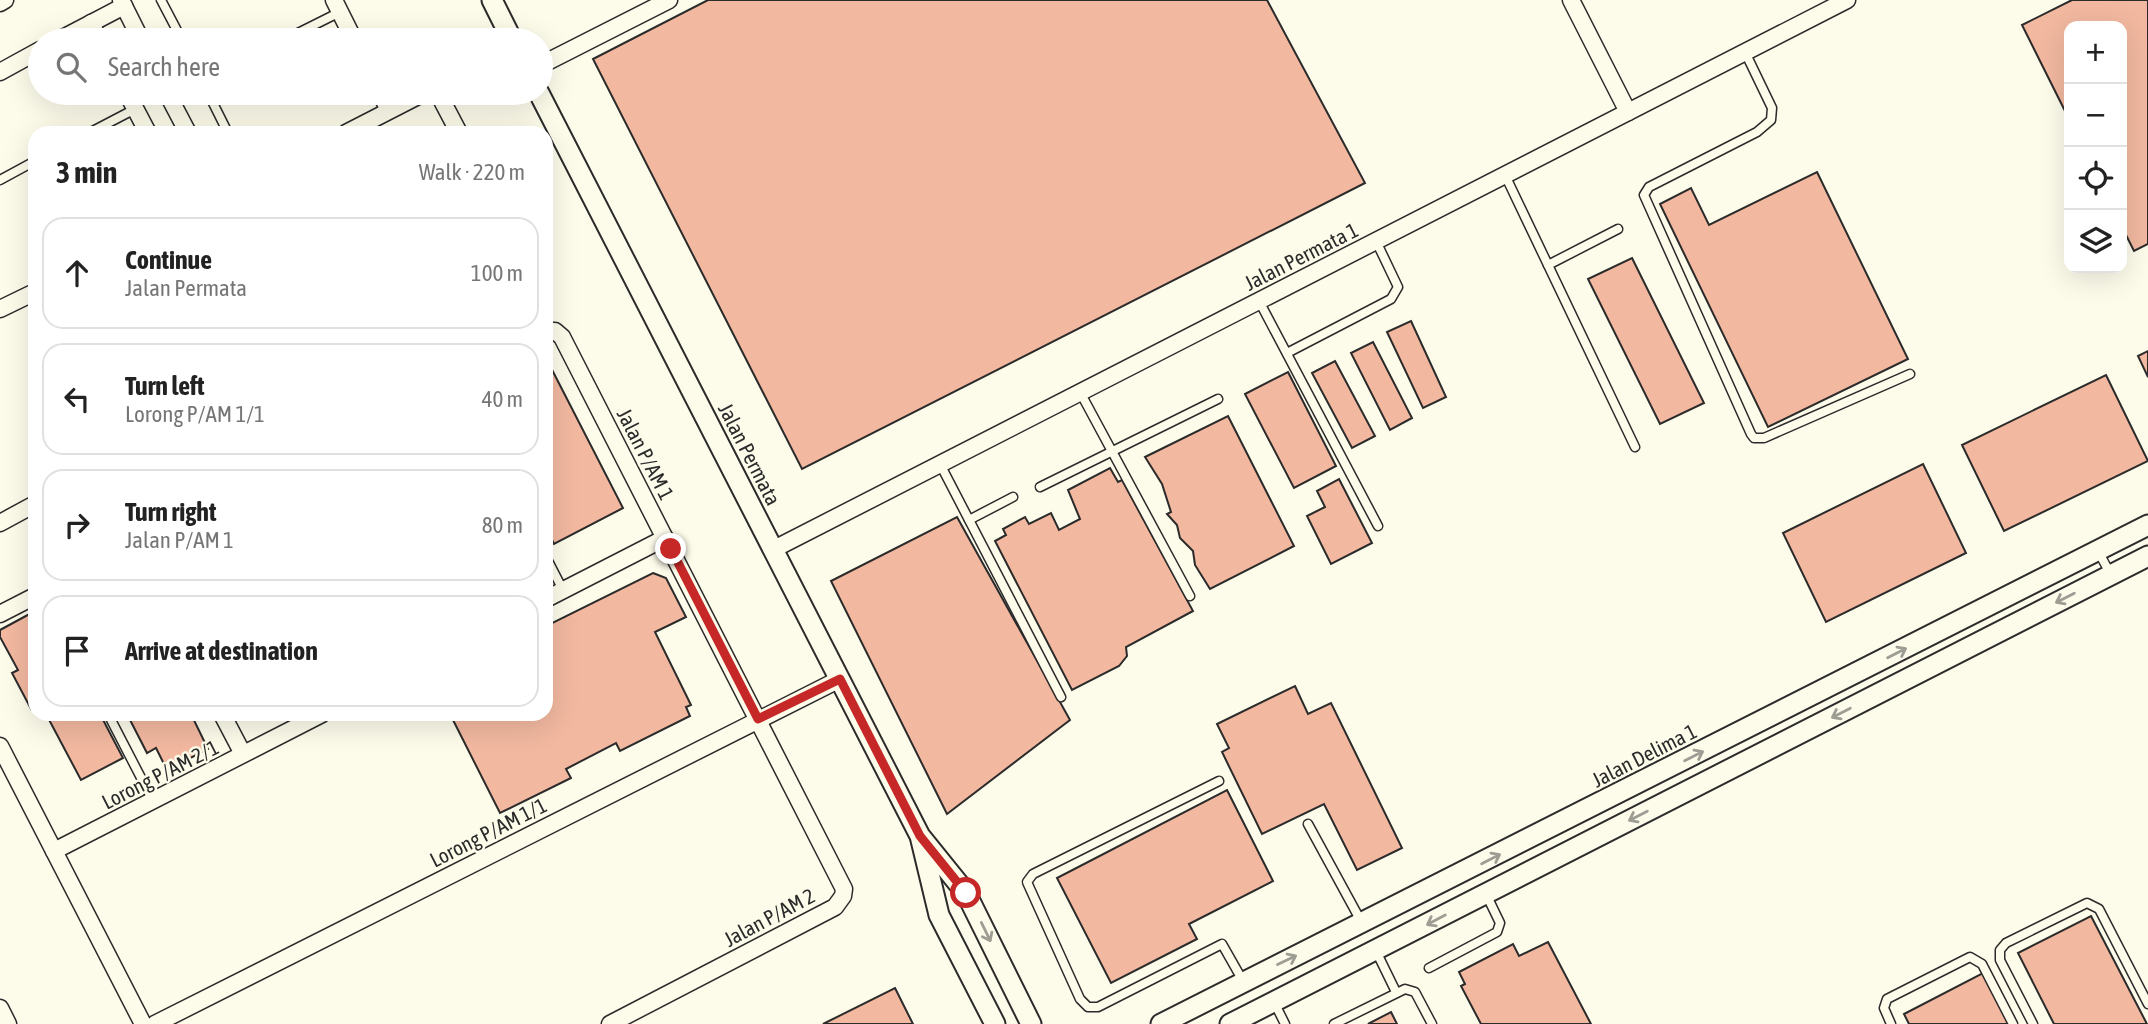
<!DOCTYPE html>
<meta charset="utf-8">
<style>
:root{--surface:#fff;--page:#f6f6f6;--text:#222;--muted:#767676;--line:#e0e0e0}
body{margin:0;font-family:"Asap Condensed",sans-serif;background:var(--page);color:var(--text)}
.controls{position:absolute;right:21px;top:21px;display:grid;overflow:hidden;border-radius:14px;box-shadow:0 7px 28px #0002}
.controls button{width:63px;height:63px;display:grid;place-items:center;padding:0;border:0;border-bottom:2px solid var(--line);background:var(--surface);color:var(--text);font:35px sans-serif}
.stop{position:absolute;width:21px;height:21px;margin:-16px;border:5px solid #c62828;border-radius:50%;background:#fff}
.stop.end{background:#c62828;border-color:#fff;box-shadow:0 2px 7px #0008}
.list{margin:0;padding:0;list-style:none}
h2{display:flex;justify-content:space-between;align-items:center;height:91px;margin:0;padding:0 28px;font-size:30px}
h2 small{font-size:23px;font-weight:400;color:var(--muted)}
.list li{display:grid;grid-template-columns:46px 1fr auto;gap:21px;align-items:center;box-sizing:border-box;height:112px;margin:0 14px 14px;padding:0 14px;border:2px solid var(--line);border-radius:21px}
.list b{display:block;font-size:26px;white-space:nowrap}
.list p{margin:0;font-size:23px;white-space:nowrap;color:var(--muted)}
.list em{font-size:23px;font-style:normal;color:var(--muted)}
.icon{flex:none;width:38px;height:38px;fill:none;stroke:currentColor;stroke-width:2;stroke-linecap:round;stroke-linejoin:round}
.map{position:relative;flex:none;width:2148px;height:1024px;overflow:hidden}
.search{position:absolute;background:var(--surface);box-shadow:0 7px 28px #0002;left:28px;top:28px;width:525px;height:77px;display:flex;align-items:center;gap:18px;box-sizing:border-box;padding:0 24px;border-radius:38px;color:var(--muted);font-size:26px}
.panel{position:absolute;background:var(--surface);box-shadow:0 7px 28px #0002;left:28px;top:126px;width:525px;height:595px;border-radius:21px}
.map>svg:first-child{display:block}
.building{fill:#f2b8a0;stroke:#2b2b2b;stroke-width:2}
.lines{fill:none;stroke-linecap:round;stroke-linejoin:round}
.service-casing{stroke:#2b2b2b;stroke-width:11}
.minor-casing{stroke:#2b2b2b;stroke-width:19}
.tertiary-casing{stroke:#2b2b2b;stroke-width:23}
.service{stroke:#fdfbea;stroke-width:8}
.minor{stroke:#fdfbea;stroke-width:16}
.tertiary{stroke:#fdfbea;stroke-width:19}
.oneway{stroke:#9e9d94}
.route{stroke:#c62828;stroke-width:9}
.labels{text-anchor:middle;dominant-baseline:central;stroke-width:5;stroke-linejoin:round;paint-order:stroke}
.street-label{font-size:21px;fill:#2b2b2b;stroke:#fdfbea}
</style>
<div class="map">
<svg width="2148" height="1024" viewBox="0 0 2148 1024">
<rect width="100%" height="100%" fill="#fdfbea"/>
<g class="building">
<polygon points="708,0 1267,0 1365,183 802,469 593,59"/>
<polygon points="2072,0 2148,0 2148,244 2134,251 2122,227 2122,26 2069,26 2069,119 2022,25"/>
<polygon points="1817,172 1908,359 1768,427 1660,204 1691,188 1709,225"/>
<polygon points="1632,258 1704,403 1660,424 1588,279"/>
<polygon points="1411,321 1446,397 1423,408 1387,332"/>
<polygon points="1373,342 1412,418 1390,430 1351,353"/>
<polygon points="2148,351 2148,377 2138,356"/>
<polygon points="546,358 623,508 554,544 546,528"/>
<polygon points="1335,361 1375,436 1352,448 1312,373"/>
<polygon points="1288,372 1336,466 1294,488 1245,394"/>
<polygon points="2106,375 2148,461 2004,531 1962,445"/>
<polygon points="1228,416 1294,546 1210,589 1195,565 1193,551 1180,538 1177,525 1167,514 1171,512 1162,484 1145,457"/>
<polygon points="1923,464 1966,553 1826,622 1783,533"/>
<polygon points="1110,468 1118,482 1122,480 1193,611 1126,647 1127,656 1119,666 1072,690 995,541 1006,535 1003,529 1025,517 1029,524 1051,513 1059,530 1080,519 1068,490"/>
<polygon points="1339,479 1372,543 1331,564 1307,516 1325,507 1317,491"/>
<polygon points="957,517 1070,720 947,814 831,581"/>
<polygon points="653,573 666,578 686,617 655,632 691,705 686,707 690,716 620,751 616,743 566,769 571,778 500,813 450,714 546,714 546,626"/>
<polygon points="35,611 35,707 31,709 12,673 18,670 0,637 0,630"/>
<polygon points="1295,686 1308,714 1331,703 1402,848 1357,870 1324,804 1262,834 1222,752 1229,748 1217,724"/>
<polygon points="46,714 100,714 123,758 81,780"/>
<polygon points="127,714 191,714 208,749 167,770 156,748 147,753"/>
<polygon points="1227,790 1273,881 1189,924 1197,939 1111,983 1057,878"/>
<polygon points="2091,916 2147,1024 2054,1024 2018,953"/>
<polygon points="1548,942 1591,1024 1481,1024 1461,986 1465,984 1459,972 1513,944 1519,956"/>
<polygon points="1983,973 2009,1024 1909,1024 1904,1014"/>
<polygon points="895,988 913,1024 823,1024"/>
<polygon points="1391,1012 1397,1024 1368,1024"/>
</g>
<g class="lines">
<defs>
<g id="service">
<polyline points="161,0 182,40"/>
<polyline points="284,40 340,12"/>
<polyline points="1745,52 1772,108 1771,120 1757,132 1649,187 1644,195 1751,434 1754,438 1764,438 1910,374"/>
<polyline points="208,93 228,133"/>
<polyline points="89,133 135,109"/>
<polyline points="1505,175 1635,447"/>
<polyline points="0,180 35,161"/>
<polyline points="1548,265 1618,229"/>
<polyline points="1259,301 1378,526"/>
<polyline points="1287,353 1391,299 1398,287 1376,241"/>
<polyline points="1080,392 1190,596"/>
<polyline points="940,464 1061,697"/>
<polyline points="1040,487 1218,399"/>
<polyline points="969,520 1013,497"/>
<polyline points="2098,551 2111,575"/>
<polyline points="546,557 563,590"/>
<polyline points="108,714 153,801"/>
<polyline points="1219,781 1033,874 1027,882 1080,999 1088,1007 1098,1007 1222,944 1243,981"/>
<polyline points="1308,824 1362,923"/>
<polyline points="1376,951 1396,992"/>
<polyline points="1429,968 1497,932 1500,923 1486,894"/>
<polyline points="1274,1002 1285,1024"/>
<polyline points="1334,1024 1405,989 1415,992 1432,1024"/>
<polyline points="1891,1024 1884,1008 1887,999 1970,957 1982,964 2013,1024"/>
<polyline points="2033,1024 2000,960 2000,950 2006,943 2087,903 2099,909 2148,1004"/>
</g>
<g id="minor">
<polyline points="121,0 141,40"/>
<polyline points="334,0 354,40"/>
<polyline points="1571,0 1628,112"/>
<polyline points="0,3 5,0"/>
<polyline points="91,23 99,40"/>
<polyline points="59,40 124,6"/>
<polyline points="541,65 669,0"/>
<polyline points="0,72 40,50"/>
<polyline points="127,93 148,133"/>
<polyline points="167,93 188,133"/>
<polyline points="380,93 389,110"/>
<polyline points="438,93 459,133"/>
<polyline points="346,133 424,93"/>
<polyline points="0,309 35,292"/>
<polyline points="546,331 555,331 562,337 844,889 843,896 835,907 610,1024"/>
<polyline points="0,523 35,504"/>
<polyline points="774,549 1847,0"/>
<polyline points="546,599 665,538"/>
<polyline points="0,614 35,596"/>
<polyline points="222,714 243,754"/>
<polyline points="0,746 143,1024"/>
<polyline points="54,851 322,714"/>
<polyline points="0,1008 8,1024"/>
<polyline points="155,1024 840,679"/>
</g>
<g id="tertiary">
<polyline points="492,0 512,40"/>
<polyline points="539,93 920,836 966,893 1031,1024"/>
<polyline points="921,840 939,915 995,1024"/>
<polyline points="1161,1024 2148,525"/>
<polyline points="1230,1024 2148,556"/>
</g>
</defs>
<use href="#service" class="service-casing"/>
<use href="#minor" class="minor-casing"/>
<use href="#tertiary" class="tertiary-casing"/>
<use href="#service" class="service"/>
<use href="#minor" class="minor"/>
<use href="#tertiary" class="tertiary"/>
</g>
<defs><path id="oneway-shaft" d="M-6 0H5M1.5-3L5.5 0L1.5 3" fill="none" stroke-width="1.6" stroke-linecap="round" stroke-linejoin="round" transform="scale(1.75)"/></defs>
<g class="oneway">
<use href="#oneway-shaft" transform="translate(2065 598) rotate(153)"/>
<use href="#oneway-shaft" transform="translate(1897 653) rotate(-27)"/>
<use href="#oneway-shaft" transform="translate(1841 713) rotate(153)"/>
<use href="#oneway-shaft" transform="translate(1694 756) rotate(-27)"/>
<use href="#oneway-shaft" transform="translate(1638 816) rotate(153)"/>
<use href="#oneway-shaft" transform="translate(1491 859) rotate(-27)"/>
<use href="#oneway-shaft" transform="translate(1436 920) rotate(152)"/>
<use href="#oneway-shaft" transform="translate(986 932) rotate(64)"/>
<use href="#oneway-shaft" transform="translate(1287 960) rotate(-26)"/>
</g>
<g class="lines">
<polyline class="route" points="671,549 758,719 840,679 920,836 966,893"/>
</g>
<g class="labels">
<g class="street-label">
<text transform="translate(1301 256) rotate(-27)">Jalan Permata 1</text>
<text transform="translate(646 454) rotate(63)">Jalan P/AM 1</text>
<text transform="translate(750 454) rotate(63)">Jalan Permata</text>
<text transform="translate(1644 755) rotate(-27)">Jalan Delima 1</text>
<text transform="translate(160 774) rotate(-27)">Lorong P/AM 2/1</text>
<text transform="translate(488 832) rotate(-27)">Lorong P/AM 1/1</text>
<text transform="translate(769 917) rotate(-28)">Jalan P/AM 2</text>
</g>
</g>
</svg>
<div class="controls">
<button>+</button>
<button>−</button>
<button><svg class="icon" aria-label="locate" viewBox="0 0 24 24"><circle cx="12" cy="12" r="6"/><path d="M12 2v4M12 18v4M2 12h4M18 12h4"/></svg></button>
<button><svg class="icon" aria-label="layers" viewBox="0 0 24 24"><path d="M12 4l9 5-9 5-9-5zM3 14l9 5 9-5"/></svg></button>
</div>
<div class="stop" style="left:966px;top:893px"></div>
<div class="stop end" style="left:671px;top:549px"></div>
<div class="search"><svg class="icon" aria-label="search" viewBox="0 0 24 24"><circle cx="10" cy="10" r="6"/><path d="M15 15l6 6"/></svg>Search here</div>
<section class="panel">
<h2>3 min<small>Walk · 220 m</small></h2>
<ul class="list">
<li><svg class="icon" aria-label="ahead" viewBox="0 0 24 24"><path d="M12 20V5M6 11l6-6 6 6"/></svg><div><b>Continue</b><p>Jalan Permata</p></div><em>100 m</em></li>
<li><svg class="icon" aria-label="left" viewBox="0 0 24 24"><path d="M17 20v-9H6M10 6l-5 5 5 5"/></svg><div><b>Turn left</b><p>Lorong P/AM 1/1</p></div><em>40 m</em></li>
<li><svg class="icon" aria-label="right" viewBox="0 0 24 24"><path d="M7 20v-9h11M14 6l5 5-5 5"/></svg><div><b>Turn right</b><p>Jalan P/AM 1</p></div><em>80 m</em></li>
<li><svg class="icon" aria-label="arrive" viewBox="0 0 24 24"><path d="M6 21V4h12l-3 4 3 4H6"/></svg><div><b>Arrive at destination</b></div></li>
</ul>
</section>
</div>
